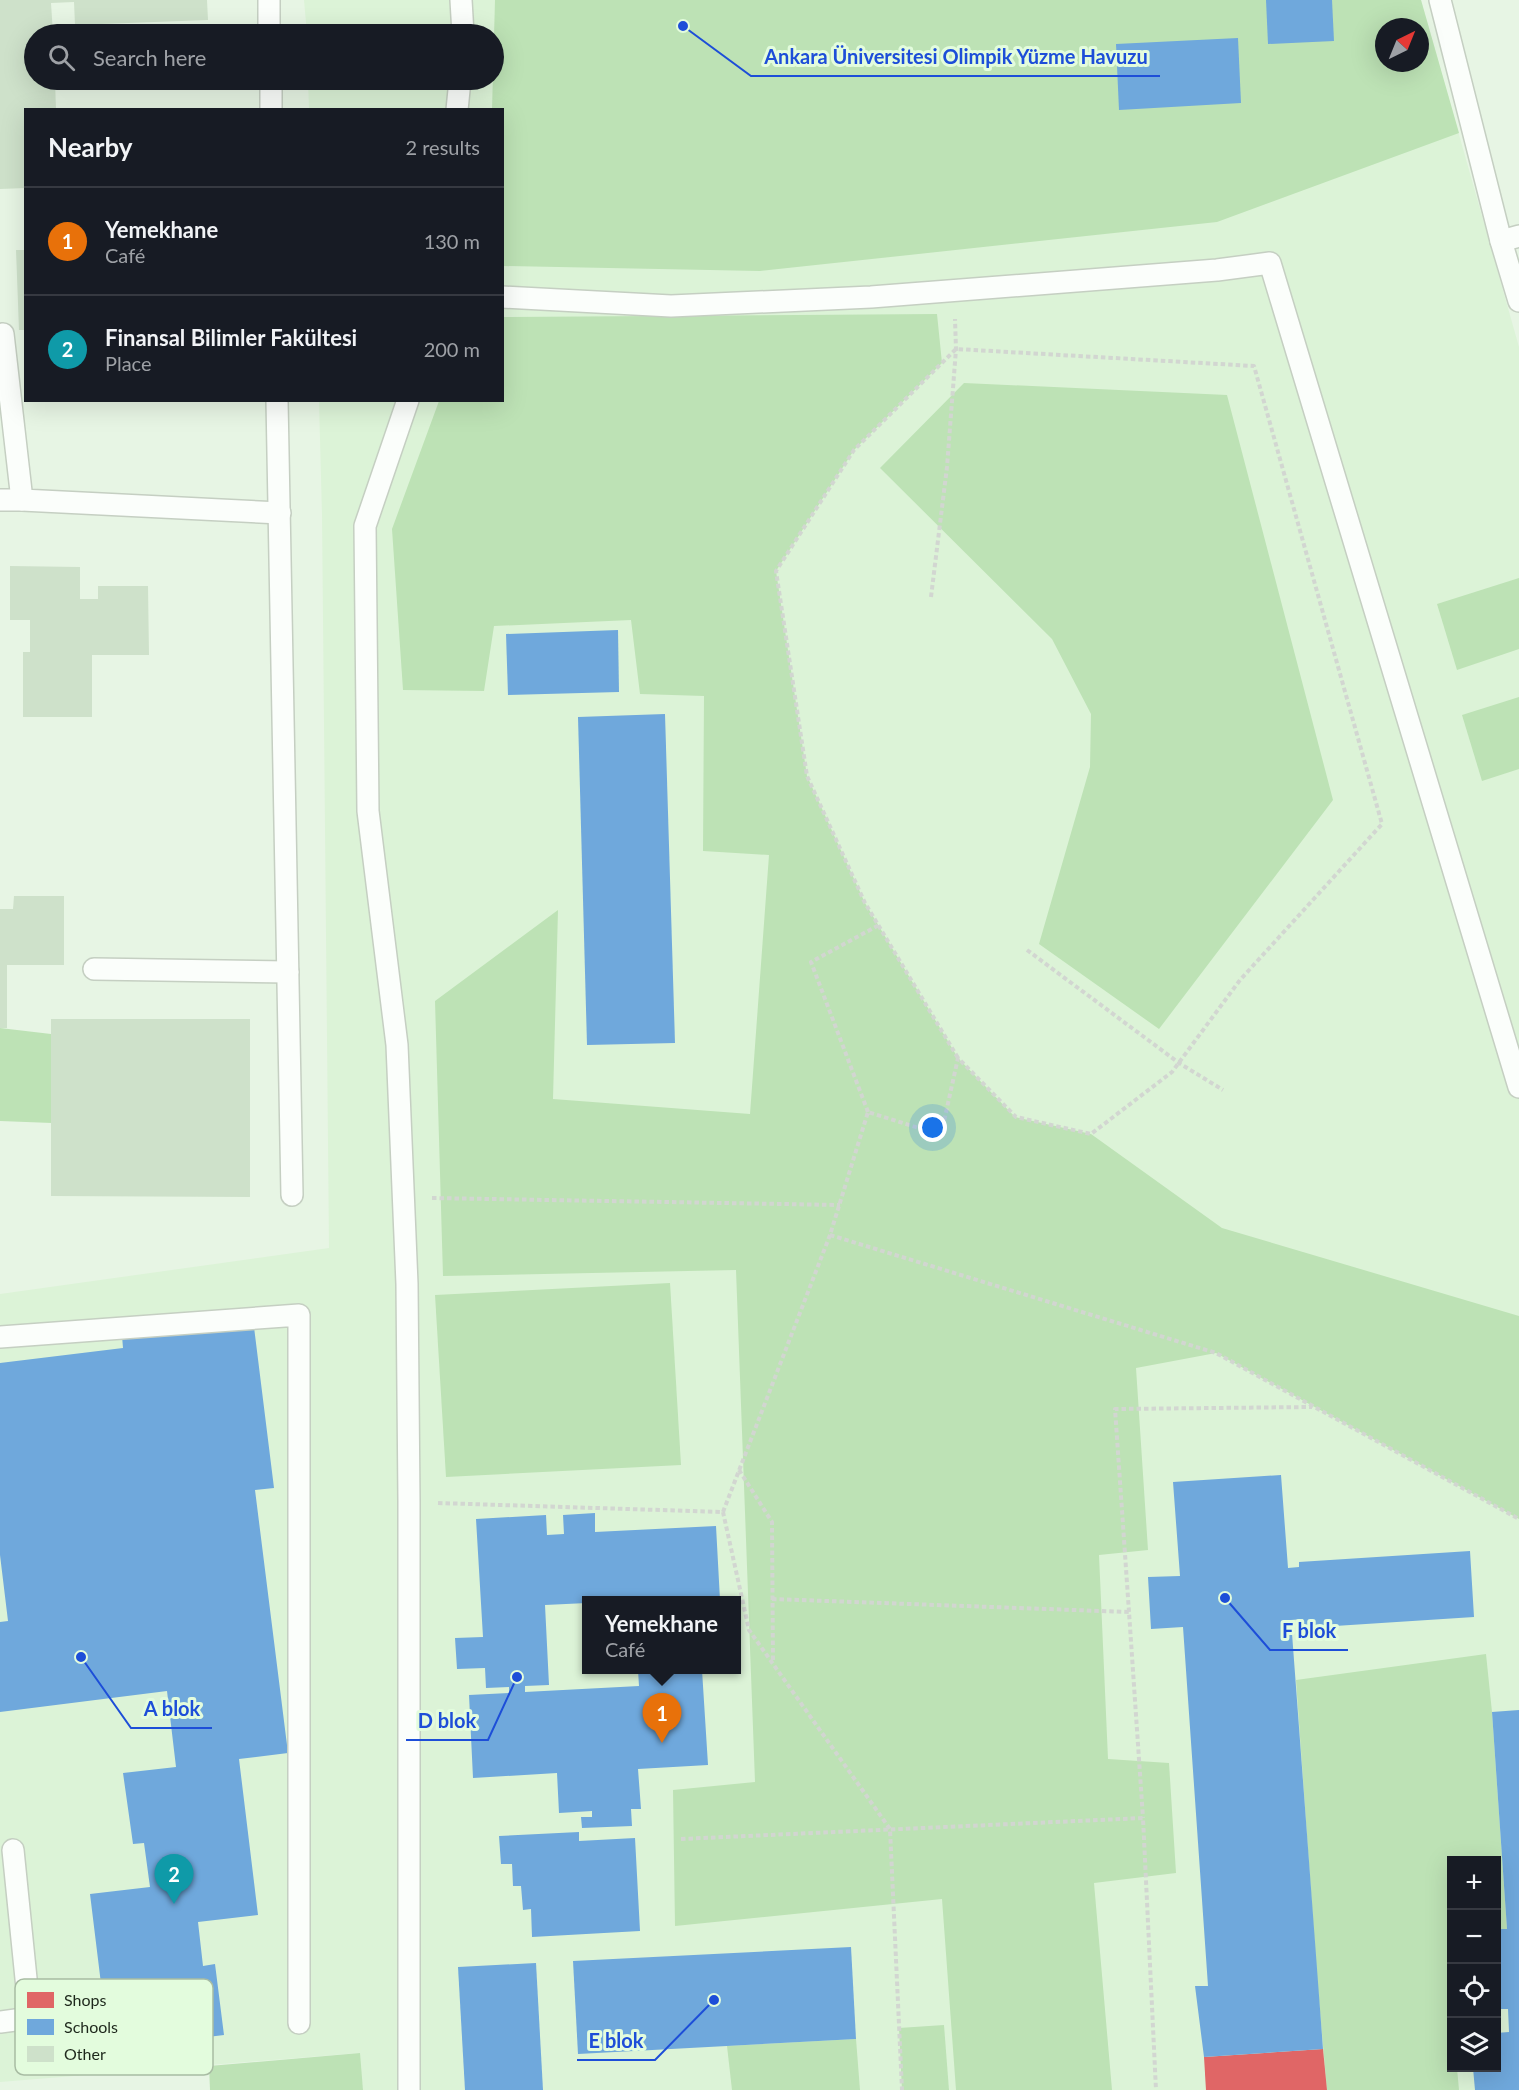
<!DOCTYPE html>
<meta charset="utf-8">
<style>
:root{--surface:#171b24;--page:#20242c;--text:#f1f3f6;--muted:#9ea1a6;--line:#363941;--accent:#647062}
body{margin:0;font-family:Lato,sans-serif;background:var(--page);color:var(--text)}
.controls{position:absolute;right:18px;bottom:18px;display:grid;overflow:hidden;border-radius:0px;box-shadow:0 6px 24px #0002}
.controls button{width:54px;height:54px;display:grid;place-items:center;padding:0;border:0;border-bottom:2px solid var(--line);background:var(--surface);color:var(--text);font:30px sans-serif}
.compass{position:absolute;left:1375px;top:18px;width:54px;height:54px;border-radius:50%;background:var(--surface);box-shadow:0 6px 24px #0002;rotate:43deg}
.you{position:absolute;left:933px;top:1128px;width:21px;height:21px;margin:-15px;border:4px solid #fff;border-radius:50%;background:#1a73e8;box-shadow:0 0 0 9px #1a73e833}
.badge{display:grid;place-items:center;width:39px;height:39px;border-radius:50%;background:var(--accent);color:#fff;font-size:20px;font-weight:700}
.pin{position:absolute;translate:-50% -50px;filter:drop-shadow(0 2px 3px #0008)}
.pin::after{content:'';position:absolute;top:32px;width:21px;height:18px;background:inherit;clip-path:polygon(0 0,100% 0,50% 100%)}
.popup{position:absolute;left:582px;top:1596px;width:159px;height:78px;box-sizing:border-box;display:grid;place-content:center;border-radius:0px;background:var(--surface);filter:drop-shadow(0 2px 4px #0005);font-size:20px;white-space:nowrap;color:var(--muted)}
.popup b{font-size:22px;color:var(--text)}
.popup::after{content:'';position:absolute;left:50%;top:100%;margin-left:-12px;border:12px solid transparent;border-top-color:var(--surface)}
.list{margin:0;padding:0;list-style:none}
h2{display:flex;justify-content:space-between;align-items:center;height:78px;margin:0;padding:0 24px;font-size:26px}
h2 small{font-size:20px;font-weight:400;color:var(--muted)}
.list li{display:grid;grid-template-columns:39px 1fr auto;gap:18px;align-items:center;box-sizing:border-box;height:108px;padding:0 24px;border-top:2px solid var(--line)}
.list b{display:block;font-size:22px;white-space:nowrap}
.list p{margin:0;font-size:20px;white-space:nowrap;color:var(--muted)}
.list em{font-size:20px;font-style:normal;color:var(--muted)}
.icon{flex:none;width:33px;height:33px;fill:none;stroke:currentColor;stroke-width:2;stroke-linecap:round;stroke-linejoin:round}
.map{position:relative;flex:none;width:1519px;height:2090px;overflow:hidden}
.search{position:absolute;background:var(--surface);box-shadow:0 6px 24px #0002;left:24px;top:24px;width:480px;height:66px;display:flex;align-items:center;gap:15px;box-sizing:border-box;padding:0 21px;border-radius:33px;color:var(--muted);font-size:22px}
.panel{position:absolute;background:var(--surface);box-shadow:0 6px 24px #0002;left:24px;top:108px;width:480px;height:294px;border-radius:0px}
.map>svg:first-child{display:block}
.built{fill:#dcf3d7;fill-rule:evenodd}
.green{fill:#bde2b5;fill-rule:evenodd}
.shops{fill:#e06666}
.schools{fill:#6fa8dc}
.building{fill:#cee1ca}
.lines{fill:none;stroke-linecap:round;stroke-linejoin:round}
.service-casing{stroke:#c5cfc2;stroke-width:24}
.path{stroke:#d2d6d1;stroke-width:4;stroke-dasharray:4.5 3;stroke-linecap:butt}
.service{stroke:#fbfefb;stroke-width:21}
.key{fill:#e3fcdd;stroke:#a8bca3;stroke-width:1.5}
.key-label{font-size:16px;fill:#1e281c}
.leader{fill:none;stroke:#1d4ed8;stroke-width:2}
.callout-dot{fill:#1d4ed8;stroke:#e3fcdd;stroke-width:2}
.callout-label{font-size:20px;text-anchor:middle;font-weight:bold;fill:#1d4ed8;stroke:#e3fcdd;stroke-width:6;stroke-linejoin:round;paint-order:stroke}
</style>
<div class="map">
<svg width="1519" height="2090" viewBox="0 0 1519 2090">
<rect width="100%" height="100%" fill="#e7f5e4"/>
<path class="built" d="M304,0H1421L1519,347V2090H363L359,2053L0,2082V1294L329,1248L322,515L319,401L502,400V110L309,109L308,80H494V34H307ZM1384,27H1420V63H1384ZM587,1600H737V1670H587ZM1452,1860H1496V2068H1452Z"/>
<g class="green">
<path d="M495,0H1421L1459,133L1217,222L760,271L503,266L502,110H492ZM1384,27H1420V63H1384Z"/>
<polygon points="937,314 942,363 854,450 776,571 807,776 865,903 958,1058 1015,1117 1091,1134 1222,1228 1519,1316 1519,1519 1216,1353 1136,1368 1148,1550 1099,1555 1108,1759 1169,1763 1176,1873 1094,1883 1112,2090 956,2090 942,1899 675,1926 673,1790 755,1782 736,1270 443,1276 435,1001 558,910 553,1099 750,1114 769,855 703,851 704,696 640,694 631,620 494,626 484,691 403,690 392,529 439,401 502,400 503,317"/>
<polygon points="964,383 1227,395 1333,800 1159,1029 1039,944 1090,767 1091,714 1052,639 880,468"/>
<polygon points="1519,578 1519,649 1457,670 1437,604"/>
<polygon points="1519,697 1519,769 1482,781 1462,715"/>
<polygon points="0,1028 51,1034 52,1123 0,1121"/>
<polygon points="670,1283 681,1465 446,1477 435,1295"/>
<polygon points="1486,1654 1492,1712 1507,1929 1497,1929 1496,1860 1452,1860 1452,1932 1448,1932 1452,1981 1452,2068 1457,2068 1459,2090 1327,2090 1317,1978 1296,1680"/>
<polygon points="944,2025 949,2090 902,2090 899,2028"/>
<polygon points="856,2039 860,2090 732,2090 727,2046"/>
<polygon points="360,2053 363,2090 210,2090 209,2066"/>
</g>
<polygon class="shops" points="1323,2049 1327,2090 1206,2090 1204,2057"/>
<g class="schools">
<polygon points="1266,0 1332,0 1334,41 1268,44"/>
<polygon points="1238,38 1241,103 1119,110 1116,44"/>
<polygon points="618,630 619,692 508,695 506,634"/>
<polygon points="665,714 675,1043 587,1045 578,717"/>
<polygon points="253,1319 274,1488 255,1490 288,1753 239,1759 258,1915 198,1922 203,1966 215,1964 224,2035 109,2049 90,1894 150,1887 144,1843 133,1844 123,1773 176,1767 167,1691 0,1712 0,1622 8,1621 0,1555 0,1363 123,1348 122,1336"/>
<polygon points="1281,1475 1288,1568 1299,1567 1299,1562 1470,1551 1474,1617 1304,1628 1303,1619 1291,1620 1323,2049 1204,2057 1195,1986 1208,1986 1183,1627 1151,1629 1148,1577 1180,1576 1173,1482"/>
<polygon points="595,1513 595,1532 716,1526 720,1600 587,1600 587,1603 545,1605 549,1685 525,1686 525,1692 639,1686 638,1670 702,1670 708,1765 638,1769 641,1809 631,1809 632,1826 582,1828 581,1817 592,1817 592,1811 559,1813 557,1773 473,1778 469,1695 509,1693 509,1687 486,1688 485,1668 457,1669 455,1638 483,1637 476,1519 546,1515 547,1535 564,1534 563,1515"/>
<polygon points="1519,1710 1519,2090 1475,2090 1473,2068 1496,2068 1496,2033 1509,2032 1508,2009 1496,2009 1496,1929 1507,1929 1492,1712"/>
<polygon points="579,1832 579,1841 635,1838 640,1931 532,1937 531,1909 523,1910 521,1886 513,1886 512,1864 501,1864 499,1836"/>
<polygon points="851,1947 856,2039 578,2054 573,1961"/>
<polygon points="536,1963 543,2090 465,2090 458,1967"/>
</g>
<g class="building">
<polygon points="0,0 207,0 208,20 75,25 74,2 51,3 53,34 34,34 34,80 55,80 56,110 26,110 26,188 0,189"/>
<polygon points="16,250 26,250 26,330 19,330"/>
<polygon points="10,566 80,567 80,599 98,599 98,586 148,586 149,655 92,655 92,717 23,717 23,652 30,652 30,620 10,620"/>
<polygon points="14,896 64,896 64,965 7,965 7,1028 0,1028 0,909 13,909"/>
<polygon points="51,1019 250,1019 250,1197 51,1196"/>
</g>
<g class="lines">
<defs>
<g id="service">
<polyline points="269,0 269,34"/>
<polyline points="461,0 463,34"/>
<polyline points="1440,0 1501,241 1519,301"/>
<polyline points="271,80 271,110"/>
<polyline points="457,110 460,80"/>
<polyline points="1501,241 1519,236"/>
<polyline points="502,297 671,306 871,297 1217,270 1270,263 1519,1087"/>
<polyline points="3,334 22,500 280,513"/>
<polyline points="277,400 292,1195"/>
<polyline points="408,400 365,526 368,811 397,1045 407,1284 409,1502 409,2090"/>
<polyline points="0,500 22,500"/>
<polyline points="94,969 288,972"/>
<polyline points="0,1337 299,1315 299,2023"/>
<polyline points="0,2022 30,2018 13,1850"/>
</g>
</defs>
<use href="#service" class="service-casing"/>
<g class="path">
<polyline points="931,597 947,467 956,349 955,319"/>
<polyline points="1027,950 1179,1063 1223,1090"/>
<polyline points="868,1112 811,962 879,925"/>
<polyline points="432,1198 840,1205"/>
<polyline points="830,1235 1216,1353 1519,1519"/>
<polyline points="739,1470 772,1522 773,1662"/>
<polyline points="438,1503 723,1512 749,1630 890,1829 902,2090"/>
<polyline points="723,1512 830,1235 868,1112 941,1135 958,1058 1016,1117 1091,1134 1172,1072 1240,980 1382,824 1254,366 956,349 854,450 776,571 807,776 865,903 958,1058"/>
<polyline points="772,1599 1129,1612 1143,1818"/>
<polyline points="1129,1612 1115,1409 1312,1407"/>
<polyline points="681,1839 1143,1818 1156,2090"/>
</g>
<use href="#service" class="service"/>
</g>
<rect x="15" y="1979" width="198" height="96" rx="9" class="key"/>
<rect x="27" y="1992" width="27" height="16" fill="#e06666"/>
<rect x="27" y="2019" width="27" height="16" fill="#6fa8dc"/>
<rect x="27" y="2046" width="27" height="16" fill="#cee1ca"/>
<g class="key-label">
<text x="64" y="2006">Shops</text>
<text x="64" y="2033">Schools</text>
<text x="64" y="2060">Other</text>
</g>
<path class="leader" d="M683 26L751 76H1160M1225 1598L1270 1650H1348M81 1657L131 1728H212M517 1677L488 1740H406M714 2000L655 2060H577"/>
<g class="callout-dot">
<circle cx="683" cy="26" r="6"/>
<circle cx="1225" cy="1598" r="6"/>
<circle cx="81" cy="1657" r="6"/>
<circle cx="517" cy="1677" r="6"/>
<circle cx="714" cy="2000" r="6"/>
</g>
<g class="callout-label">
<text x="956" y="64">Ankara Üniversitesi Olimpik Yüzme Havuzu</text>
<text x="1309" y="1638">F blok</text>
<text x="172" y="1716">A blok</text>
<text x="447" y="1728">D blok</text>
<text x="616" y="2048">E blok</text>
</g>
</svg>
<div class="controls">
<button>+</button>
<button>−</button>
<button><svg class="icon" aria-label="locate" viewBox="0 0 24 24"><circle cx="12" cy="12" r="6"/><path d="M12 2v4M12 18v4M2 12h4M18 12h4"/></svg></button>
<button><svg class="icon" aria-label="layers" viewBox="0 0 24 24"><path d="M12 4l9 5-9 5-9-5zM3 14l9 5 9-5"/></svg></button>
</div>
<svg class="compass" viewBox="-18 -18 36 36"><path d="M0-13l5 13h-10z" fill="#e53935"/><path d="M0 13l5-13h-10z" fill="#9ea1a6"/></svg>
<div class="you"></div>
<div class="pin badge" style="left:662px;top:1743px;background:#e8710a">1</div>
<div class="popup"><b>Yemekhane</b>Café</div>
<div class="pin badge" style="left:174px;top:1904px;background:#0f9aa8">2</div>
<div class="search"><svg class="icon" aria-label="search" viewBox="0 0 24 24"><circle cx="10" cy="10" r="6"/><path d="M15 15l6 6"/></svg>Search here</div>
<section class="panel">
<h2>Nearby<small>2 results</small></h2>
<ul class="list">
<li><span class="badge" style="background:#e8710a">1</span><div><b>Yemekhane</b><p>Café</p></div><em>130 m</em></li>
<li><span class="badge" style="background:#0f9aa8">2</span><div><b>Finansal Bilimler Fakültesi</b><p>Place</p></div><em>200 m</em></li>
</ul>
</section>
</div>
